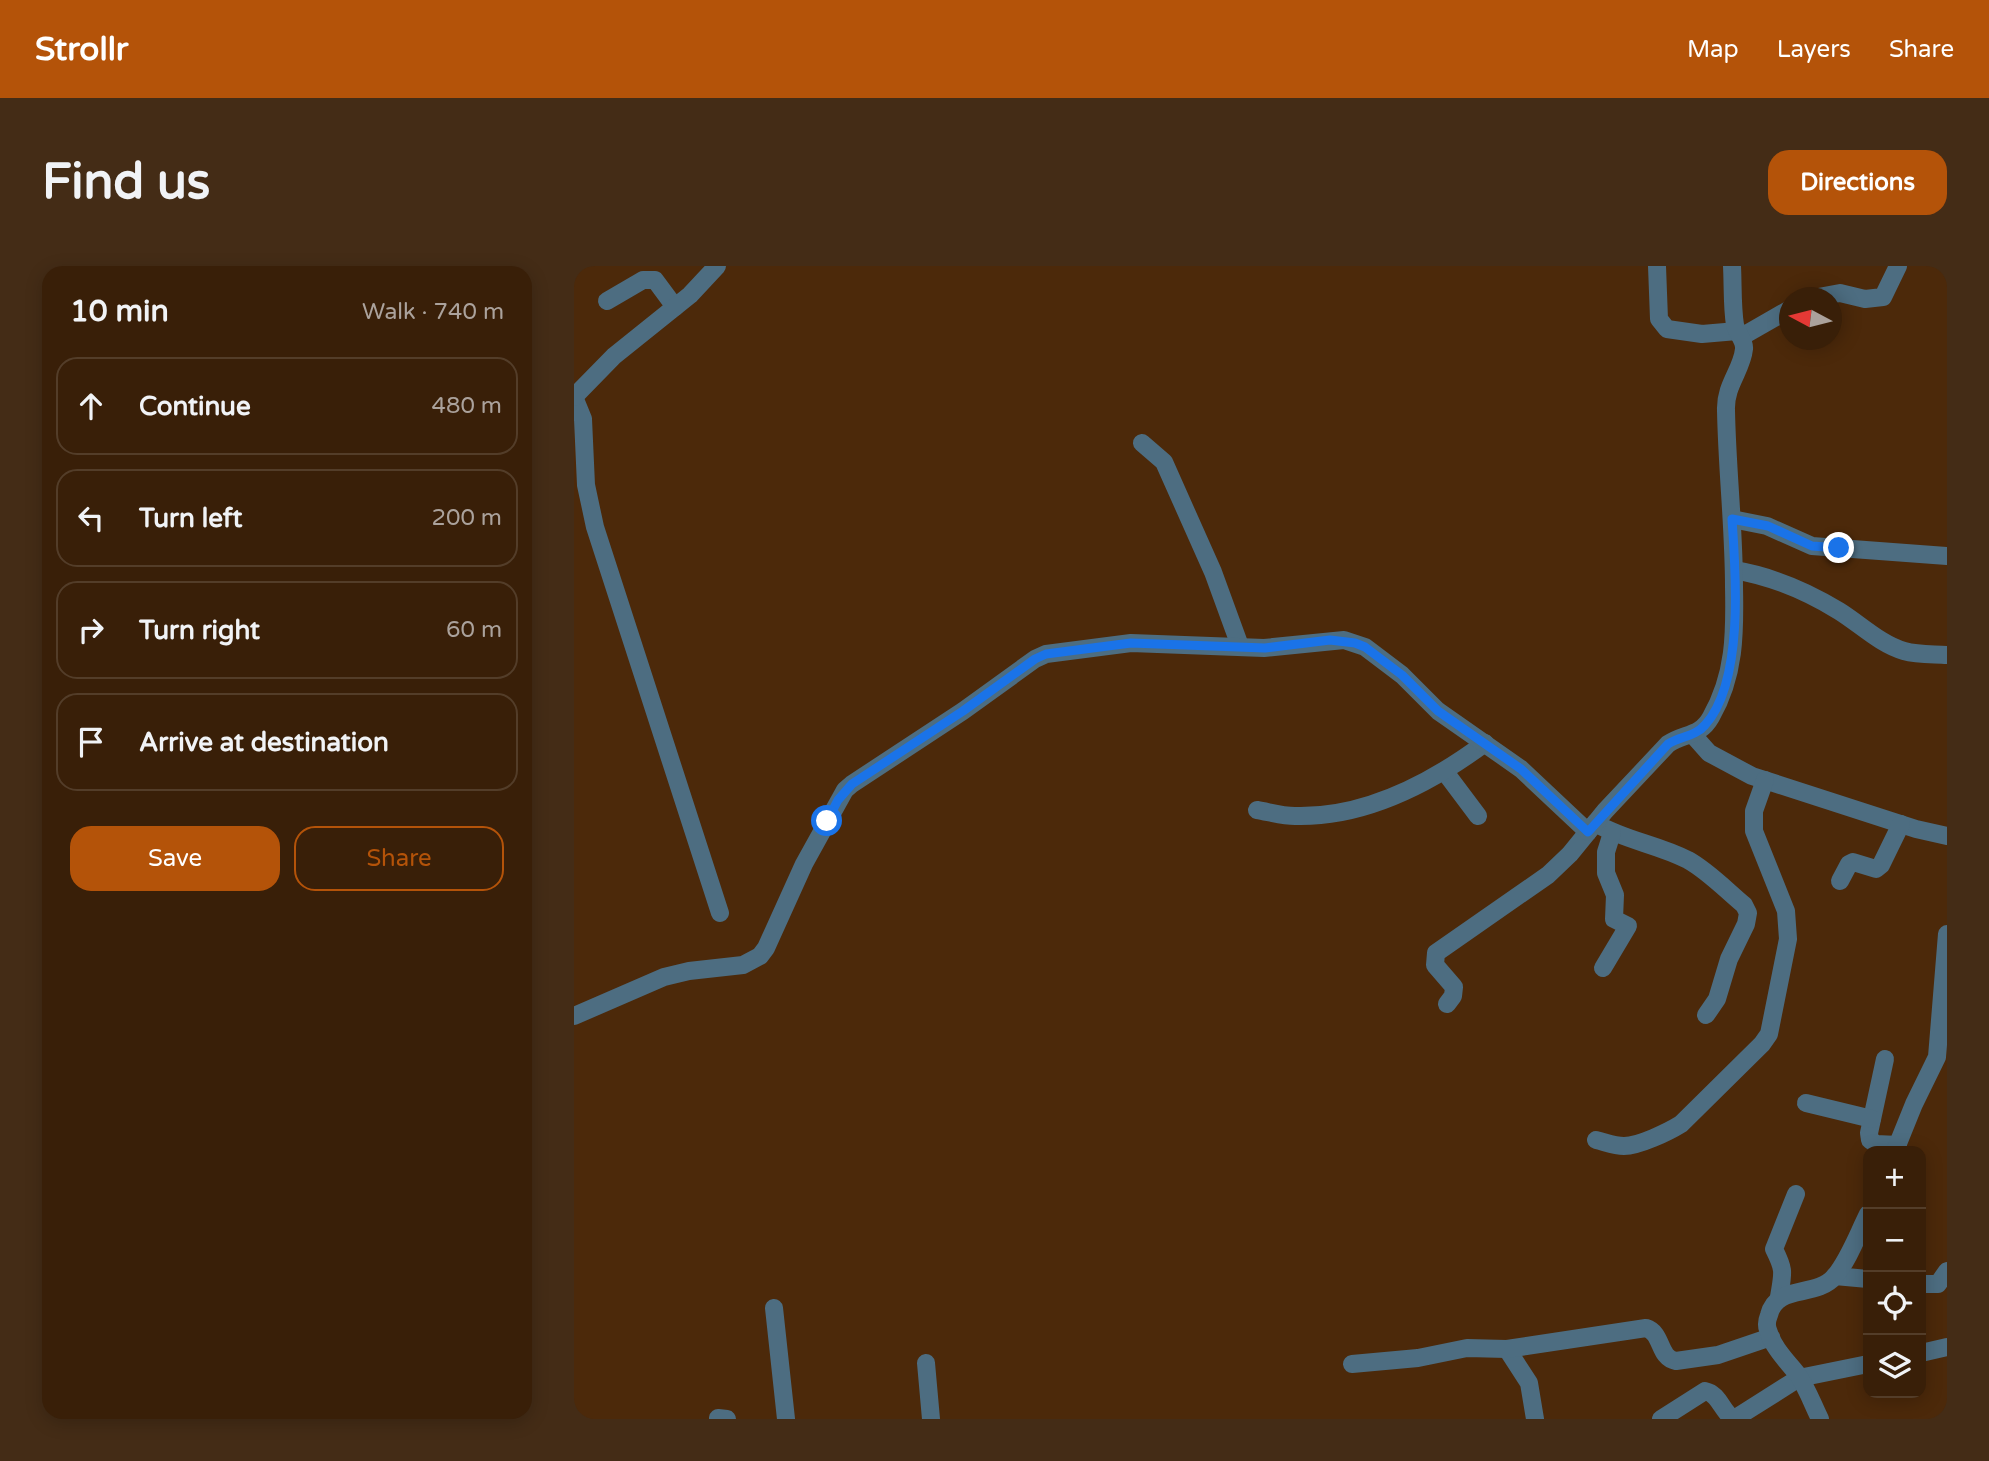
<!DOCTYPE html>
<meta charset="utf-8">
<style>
:root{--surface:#391f08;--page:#442c16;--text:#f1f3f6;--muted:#aba29c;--line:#533d29;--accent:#b45309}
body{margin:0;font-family:"Varela Round",sans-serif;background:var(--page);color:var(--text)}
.controls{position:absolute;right:21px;bottom:21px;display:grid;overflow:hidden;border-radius:14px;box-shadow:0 4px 18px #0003}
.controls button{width:63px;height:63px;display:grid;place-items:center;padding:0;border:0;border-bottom:2px solid var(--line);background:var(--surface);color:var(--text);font:35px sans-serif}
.compass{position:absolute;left:1205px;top:21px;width:63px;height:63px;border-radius:50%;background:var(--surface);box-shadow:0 4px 18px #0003;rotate:277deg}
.stop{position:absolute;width:21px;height:21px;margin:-16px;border:5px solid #1a73e8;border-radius:50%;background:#fff}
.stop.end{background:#1a73e8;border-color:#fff;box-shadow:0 2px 7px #0008}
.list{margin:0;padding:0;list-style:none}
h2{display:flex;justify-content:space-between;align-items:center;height:91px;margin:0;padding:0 28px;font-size:30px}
h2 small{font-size:23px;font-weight:400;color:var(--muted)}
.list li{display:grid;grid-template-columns:46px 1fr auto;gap:21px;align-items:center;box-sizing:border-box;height:98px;margin:0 14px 14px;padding:0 14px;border:2px solid var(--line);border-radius:21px}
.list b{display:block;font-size:26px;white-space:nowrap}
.list em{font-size:23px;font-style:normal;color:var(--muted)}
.actions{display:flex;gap:14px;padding:21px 28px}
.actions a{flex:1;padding:16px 0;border:2px solid var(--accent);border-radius:21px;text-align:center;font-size:24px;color:var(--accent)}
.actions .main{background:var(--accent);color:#fff}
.icon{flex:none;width:38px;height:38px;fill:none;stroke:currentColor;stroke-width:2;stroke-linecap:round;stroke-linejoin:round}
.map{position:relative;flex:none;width:1373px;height:1153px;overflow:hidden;border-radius:21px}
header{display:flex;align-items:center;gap:42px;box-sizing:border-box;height:98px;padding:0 35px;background:var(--accent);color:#fff}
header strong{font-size:33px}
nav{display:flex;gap:38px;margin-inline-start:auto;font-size:24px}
.intro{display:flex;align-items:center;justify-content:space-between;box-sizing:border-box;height:168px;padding:0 42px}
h1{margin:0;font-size:49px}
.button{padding:18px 32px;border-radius:21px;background:var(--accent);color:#fff;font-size:24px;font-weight:700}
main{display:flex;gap:42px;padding:0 42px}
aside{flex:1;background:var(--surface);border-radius:21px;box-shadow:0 4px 18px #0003}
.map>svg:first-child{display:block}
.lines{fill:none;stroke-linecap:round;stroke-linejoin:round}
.minor{stroke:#4d6d81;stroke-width:18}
.route{stroke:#1a73e8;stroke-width:9}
</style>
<header>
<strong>Strollr</strong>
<nav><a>Map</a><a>Layers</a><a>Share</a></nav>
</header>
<div class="intro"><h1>Find us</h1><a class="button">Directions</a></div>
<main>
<aside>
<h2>10 min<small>Walk · 740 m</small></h2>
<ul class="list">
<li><svg class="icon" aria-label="ahead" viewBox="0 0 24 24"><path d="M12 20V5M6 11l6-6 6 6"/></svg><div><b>Continue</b></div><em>480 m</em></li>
<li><svg class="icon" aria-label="left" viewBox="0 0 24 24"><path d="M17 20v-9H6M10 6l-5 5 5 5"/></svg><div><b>Turn left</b></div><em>200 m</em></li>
<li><svg class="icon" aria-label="right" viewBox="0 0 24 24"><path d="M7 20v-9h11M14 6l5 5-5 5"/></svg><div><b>Turn right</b></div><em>60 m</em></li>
<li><svg class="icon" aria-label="arrive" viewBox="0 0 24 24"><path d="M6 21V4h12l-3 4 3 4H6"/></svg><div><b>Arrive at destination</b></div></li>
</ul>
<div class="actions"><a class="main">Save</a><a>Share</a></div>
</aside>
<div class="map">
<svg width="1373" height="1153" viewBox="0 0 1373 1153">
<rect width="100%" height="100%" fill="#4c290a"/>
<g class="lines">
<g class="minor">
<polyline points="1083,0 1085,53 1093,63 1128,68 1163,65"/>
<polyline points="1239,32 1266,27 1291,33 1309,31 1324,0"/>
<polyline points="33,35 69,14 81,14 101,41"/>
<polyline points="1167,71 1216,43"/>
<polyline points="0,131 9,153 12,219 21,261 146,647"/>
<polyline points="0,131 40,90 116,29 143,0"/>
<polyline points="568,177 590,196 639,306 666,380"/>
<polyline points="1158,253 1193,260 1238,280 1373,290"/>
<path d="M1160,304C1196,310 1234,326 1265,345C1286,358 1306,378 1330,385C1344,389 1359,388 1373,389"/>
<polyline points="1119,469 1135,487 1178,510 1342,563 1373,570"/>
<polyline points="871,506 904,550"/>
<path d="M683,544C695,546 708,550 721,550C790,552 857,517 911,477"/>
<path d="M1021,557C1052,575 1083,578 1114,594C1134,605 1152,624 1170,639L1174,647L1172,658L1155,693L1143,733L1132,749"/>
<polyline points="1266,615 1275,598 1279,596 1302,603 1307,599 1327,558"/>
<polyline points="1029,702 1054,660 1040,653 1041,629 1032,607 1032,586 1038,567"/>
<path d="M873,738L879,730L880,721L861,699L862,687L974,609L996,588L1031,545L1094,478C1110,467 1126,471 1137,451C1161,409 1161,367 1160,321C1160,262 1153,203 1152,144C1151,119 1168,104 1170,83C1171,74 1163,68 1161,59C1158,40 1159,19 1158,0"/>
<polyline points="0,750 90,711 115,705 169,699 186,690 192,682 230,598 271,524 278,518 389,445 461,393 472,388 557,377 690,382 770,374 791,381 828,409 864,445 947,503 1014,566"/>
<polyline points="1311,793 1295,867 1296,874 1302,878 1324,879"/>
<polyline points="1232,837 1298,853"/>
<path d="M1022,874C1031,876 1040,880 1050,880C1065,880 1094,866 1107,858L1188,778L1195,768L1214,673L1212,645L1180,565V545L1191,514"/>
<polyline points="1321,885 1340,838 1363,791 1373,668"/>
<polyline points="1261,1010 1294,1013"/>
<polyline points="1347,1018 1364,1018 1373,1005"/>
<path d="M1205,1031C1209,1006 1211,1005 1200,983L1222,928"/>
<polyline points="200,1042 212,1153"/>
<polyline points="933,1083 955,1117 961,1153"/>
<polyline points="1347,1087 1373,1081"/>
<polyline points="352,1097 357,1153"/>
<path d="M778,1098L844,1092L893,1082L933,1083L1072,1062C1089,1067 1084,1092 1102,1095L1144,1089L1197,1071"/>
<polyline points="144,1152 153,1153"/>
<path d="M1087,1153L1131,1125C1146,1128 1148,1147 1160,1153L1225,1112L1294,1098"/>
<path d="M1246,1153C1239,1139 1233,1122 1224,1109C1213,1095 1199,1082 1194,1064C1192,1059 1193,1054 1195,1049C1203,1017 1242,1033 1261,1010C1275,993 1284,968 1294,948"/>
</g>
</g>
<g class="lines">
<path class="route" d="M253,555L264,534L278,518L389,445L461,393L472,388L557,377L691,382L756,374L781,377L791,381L828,409L864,445L947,503L1014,566L1094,478C1106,470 1121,471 1131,459C1170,416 1162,308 1158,253L1194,260L1238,280L1265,282"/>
</g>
</svg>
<div class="controls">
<button>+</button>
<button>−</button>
<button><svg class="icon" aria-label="locate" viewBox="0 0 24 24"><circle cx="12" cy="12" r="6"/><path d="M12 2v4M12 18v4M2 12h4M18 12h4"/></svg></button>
<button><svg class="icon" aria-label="layers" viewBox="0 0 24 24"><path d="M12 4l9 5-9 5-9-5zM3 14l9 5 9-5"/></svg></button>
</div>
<svg class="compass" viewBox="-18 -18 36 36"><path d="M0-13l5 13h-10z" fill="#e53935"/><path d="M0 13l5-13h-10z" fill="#aba29c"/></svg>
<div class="stop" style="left:253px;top:555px"></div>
<div class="stop end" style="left:1265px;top:282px"></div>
</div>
</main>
